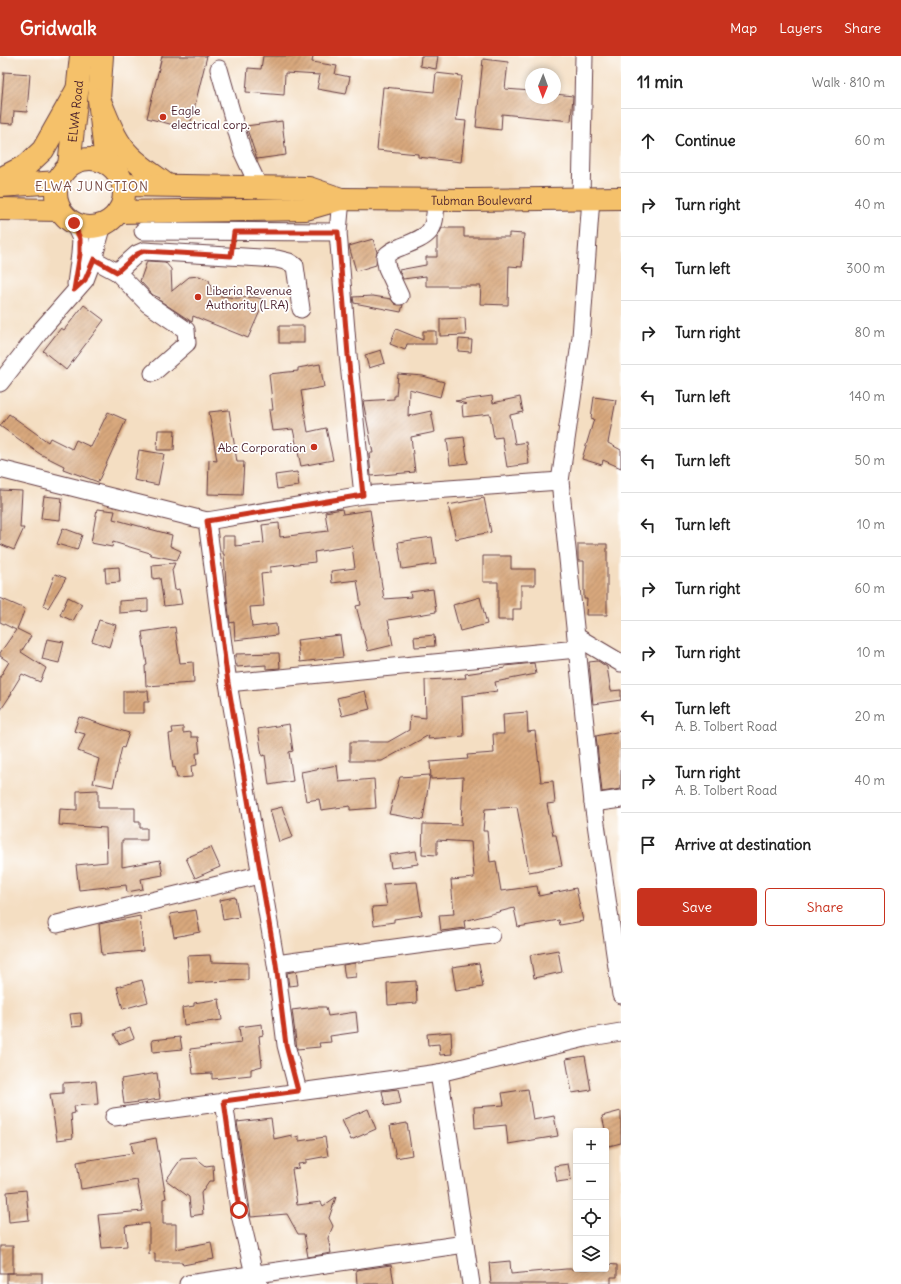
<!DOCTYPE html>
<meta charset="utf-8">
<style>
:root{--surface:#fff;--page:#f2f2f2;--text:#222;--muted:#767676;--line:#e0e0e0;--accent:#c8321e}
body{margin:0;font-family:Delius,sans-serif;background:var(--page);color:var(--text)}
.controls{position:absolute;right:12px;bottom:12px;display:grid;overflow:hidden;border-radius:4px;box-shadow:0 2px 6px #0003}
.controls button{width:36px;height:36px;display:grid;place-items:center;padding:0;border:0;border-bottom:1px solid var(--line);background:var(--surface);color:var(--text);font:20px sans-serif}
.compass{position:absolute;left:525px;top:12px;width:36px;height:36px;border-radius:50%;background:var(--surface);box-shadow:0 2px 6px #0003;rotate:181deg}
.stop{position:absolute;width:12px;height:12px;margin:-9px;border:3px solid #c8321e;border-radius:50%;background:#fff}
.stop.end{background:#c8321e;border-color:#fff;box-shadow:0 1px 4px #0008}
.list{margin:0;padding:0;list-style:none}
h2{display:flex;justify-content:space-between;align-items:center;height:52px;margin:0;padding:0 16px;font-size:17px}
h2 small{font-size:13px;font-weight:400;color:var(--muted)}
.list li{display:grid;grid-template-columns:26px 1fr auto;gap:12px;align-items:center;box-sizing:border-box;height:64px;padding:0 16px;border-top:1px solid var(--line)}
.list b{display:block;font-size:15px;white-space:nowrap}
.list p{margin:0;font-size:13px;white-space:nowrap;color:var(--muted)}
.list em{font-size:13px;font-style:normal;color:var(--muted)}
.actions{display:flex;gap:8px;padding:12px 16px}
.actions a{flex:1;padding:9px 0;border:1px solid var(--accent);border-radius:4px;text-align:center;font-size:14px;color:var(--accent)}
.actions .main{background:var(--accent);color:#fff}
.icon{flex:none;width:22px;height:22px;fill:none;stroke:currentColor;stroke-width:2;stroke-linecap:round;stroke-linejoin:round}
.map{position:relative;flex:none;width:621px;height:1228px;overflow:hidden}
header{display:flex;align-items:center;gap:24px;box-sizing:border-box;height:56px;padding:0 20px;background:var(--accent);color:#fff}
header strong{font-size:19px}
nav{display:flex;gap:22px;margin-inline-start:auto;font-size:14px}
main{display:flex}
aside{flex:1;background:var(--surface)}
.map>svg:first-child{display:block}
.building{fill:url(#building-hatch)}
.lines{fill:none;stroke-linecap:round;stroke-linejoin:round}
.minor-casing{stroke:#643c42;stroke-width:19}
.major-casing{stroke:#643c42;stroke-width:24}
.highway-casing{stroke:#643c42;stroke-width:24}
.minor{stroke:#fff;stroke-width:17}
.major{stroke:#f5c16b;stroke-width:22}
.highway{stroke:#f5c16b;stroke-width:22}
.route{stroke:#c8321e;stroke-width:5}
.poi-dot{fill:#c8321e;stroke:#fff;stroke-width:1.5}
.labels{text-anchor:middle;dominant-baseline:central;stroke-width:3.5;stroke-linejoin:round;paint-order:stroke}
.poi-label{font-size:12px;fill:#4a1f2b;stroke:#fff;text-anchor:start}
.street-label{font-size:12px;fill:#4a1f2b;stroke:#fff}
.neighbourhood-label{font-size:13px;letter-spacing:1px;fill:#7c4f48;stroke:#fff}
</style>
<header>
<strong>Gridwalk</strong>
<nav><a>Map</a><a>Layers</a><a>Share</a></nav>
</header>
<main>
<div class="map">
<svg width="621" height="1228" viewBox="0 0 621 1228">
<defs>
<pattern id="building-hatch" width="6" height="6" patternUnits="userSpaceOnUse"><rect width="6" height="6" fill="#d8a87d"/><path d="M-1 1l2-2M0 6l6-6M5 7l2-2" fill="none" stroke="#b18867"/></pattern>
</defs>
<rect width="100%" height="100%" fill="#fff"/>
<filter id="ink" filterUnits="userSpaceOnUse"><feTurbulence type="fractalNoise" baseFrequency=".025" numOctaves="2"/><feDisplacementMap in="SourceGraphic" scale="8" xChannelSelector="R" yChannelSelector="G"/><feConvolveMatrix kernelMatrix="1 2 1 2 8 2 1 2 1" color-interpolation-filters="sRGB"/></filter>
<filter id="wash" filterUnits="userSpaceOnUse"><feTurbulence type="fractalNoise" baseFrequency=".012" numOctaves="4" result="noise"/><feDisplacementMap in="SourceGraphic" scale="16" xChannelSelector="R" yChannelSelector="G"/><feGaussianBlur stdDeviation="0.9" result="paint"/><feColorMatrix in="noise" values="0 0 0 0 0 0 0 0 0 0 0 0 0 0 0 0 0 1.4 0 .05"/><feComposite in="paint" operator="in"/></filter>
<g filter="url(#wash)">
<rect width="100%" height="100%" fill="#f4dec2"/>
<g id="blocks">
<g class="building">
<polygon points="162,0 207,0 189,73 147,62"/>
<polygon points="263,0 313,0 312,6 337,10 335,18 350,21 346,38 317,33 320,19 285,17 284,39 246,36 248,12 261,13"/>
<polygon points="421,0 438,0 436,13 420,10"/>
<polygon points="483,3 508,6 505,33 531,35 531,42 555,42 555,38 573,40 571,65 502,58 501,74 476,71"/>
<polygon points="4,16 30,18 27,56 14,55 13,68 0,67"/>
<polygon points="436,17 462,20 456,64 466,65 461,106 418,101 418,98 377,94 383,31 434,36"/>
<polygon points="282,65 286,99 257,103 246,70"/>
<polygon points="442,172 464,172 464,181 509,181 509,177 524,178 522,211 509,210 508,249 480,248 481,230 426,230 426,220 403,223 399,214 426,209 426,201 437,201 437,182"/>
<polygon points="373,183 377,196 376,209 356,215 349,190"/>
<polygon points="147,205 165,206 171,213 172,235 189,221 199,220 209,224 213,239 236,242 255,241 265,244 248,282 193,260 192,266 159,244 160,242 153,239 140,225"/>
<polygon points="373,240 391,243 395,248 403,249 401,256 354,247 353,241"/>
<polygon points="84,249 104,264 66,314 43,295 61,272 64,274"/>
<polygon points="465,262 466,279 440,280 440,263"/>
<rect x="279" y="270" width="25" height="17"/>
<polygon points="396,273 423,284 423,275 436,275 436,288 407,288 405,294 390,288"/>
<polygon points="459,283 472,284 471,296 458,295"/>
<polygon points="381,294 385,307 369,312 365,299"/>
<polygon points="320,308 324,331 301,335 308,376 326,372 333,404 301,410 293,373 272,375 269,354 273,354 269,318 298,315 298,312"/>
<polygon points="398,318 423,320 444,326 440,341 409,333 408,360 431,355 435,376 411,381 415,416 371,420 369,397 373,397 363,345 394,343 394,340 396,340"/>
<polygon points="492,340 493,347 520,341 523,356 510,359 515,388 526,386 529,408 507,411 502,381 494,382 490,358 463,361 462,349 467,348 455,345"/>
<polygon points="594,341 616,344 608,387 621,394 621,412 603,404 602,409 582,403 594,363 591,362"/>
<polygon points="229,354 237,406 244,406 242,439 208,438 209,404 217,405 209,356"/>
<polygon points="108,356 126,364 98,426 63,413 64,410 40,398 0,370 9,358 48,386 50,382 72,393 76,384 91,391"/>
<polygon points="158,374 175,374 174,394 157,394"/>
<polygon points="464,381 468,407 450,409 447,383"/>
<polygon points="139,394 164,398 158,429 134,424"/>
<polygon points="297,416 299,430 277,433 275,419"/>
<polygon points="0,434 22,435 20,472 24,472 14,494 0,488"/>
<polygon points="44,440 62,442 60,464 41,462"/>
<polygon points="484,442 491,476 456,483 448,449"/>
<polygon points="97,453 115,455 113,463 172,479 170,490 181,495 177,504 151,499 150,497 113,486 112,491 91,487"/>
<polygon points="342,453 343,458 370,454 384,543 411,541 410,536 433,533 436,556 388,564 393,589 368,595 356,550 361,549 357,524 332,527 331,515 355,512 352,490 314,496 315,506 270,511 270,517 261,518 264,550 250,551 252,571 276,568 277,579 235,584 234,566 230,567 227,542 224,498 223,498 223,480 235,480 235,490 264,487 262,469 279,467 280,481 328,475 325,456"/>
<polygon points="63,472 82,479 77,494 57,488"/>
<polygon points="432,481 436,508 402,513 398,486"/>
<polygon points="578,488 607,488 607,559 586,559 587,543 584,543 584,505 578,505"/>
<polygon points="483,500 511,500 511,513 535,513 535,529 521,529 521,553 513,553 513,564 498,564 498,526 483,526"/>
<polygon points="175,507 172,514 175,534 179,533 182,548 164,550 160,522 153,523 152,509"/>
<polygon points="119,511 120,526 106,527 105,512"/>
<polygon points="55,518 66,522 48,552 43,549"/>
<polygon points="68,541 82,548 73,565 60,559"/>
<polygon points="480,541 487,568 460,575 453,549"/>
<polygon points="0,542 25,553 17,573 31,580 21,596 46,612 40,626 22,618 11,636 12,637 0,655 0,621 9,606 0,600 0,597 16,574 0,566"/>
<polygon points="148,543 148,555 119,557 119,545"/>
<polygon points="99,564 116,569 109,591 92,585"/>
<polygon points="175,571 180,607 193,606 194,627 146,630 145,610 147,609 142,576"/>
<polygon points="340,579 343,601 300,606 297,584"/>
<polygon points="434,579 435,590 415,591 414,581"/>
<polygon points="47,583 64,586 59,607 42,603"/>
<polygon points="279,597 280,612 266,613 266,609 237,611 236,598"/>
<polygon points="598,605 607,611 611,635 621,634 621,644 593,648 589,606"/>
<polygon points="534,607 536,618 495,626 497,635 462,640 464,680 428,683 429,679 382,705 350,705 350,686 388,686 409,674 410,660 426,662 425,624 466,622 465,618 505,612 505,610"/>
<polygon points="123,635 148,635 149,646 144,646 144,657 123,657"/>
<polygon points="365,635 370,653 342,660 337,642"/>
<polygon points="527,656 528,676 535,675 541,726 553,725 555,747 547,748 553,779 556,779 562,810 529,816 517,751 485,753 483,775 487,775 490,806 496,805 501,835 537,830 539,840 576,832 583,865 560,869 559,864 518,871 514,852 464,865 465,872 441,875 439,859 454,858 451,824 474,822 471,786 437,784 437,799 422,798 423,768 461,769 463,721 431,723 430,706 468,703 467,699 494,697 493,678 504,678 503,658"/>
<polygon points="79,661 129,677 124,692 122,691 113,731 93,727 99,703 78,695 85,678 74,675"/>
<polygon points="289,668 293,695 289,696 293,725 269,729 265,699 262,700 258,673"/>
<polygon points="183,671 183,677 191,676 191,681 198,681 200,697 196,697 197,709 191,710 192,721 177,722 175,711 173,712 169,678 173,677 172,672"/>
<polygon points="621,675 621,733 602,736 596,680"/>
<polygon points="337,709 339,726 374,723 376,752 350,754 350,750 321,754 319,743 306,745 301,716"/>
<polygon points="430,719 423,764 389,758 400,721"/>
<polygon points="98,734 98,752 135,752 135,766 140,766 140,772 147,772 147,784 122,784 122,811 160,804 163,819 141,823 143,833 127,836 126,829 79,834 76,809 107,806 106,772 59,769 60,753 77,754 77,735"/>
<polygon points="282,751 293,781 279,786 270,754"/>
<polygon points="211,791 220,811 195,822 186,802"/>
<polygon points="416,795 418,808 391,812 389,799"/>
<polygon points="417,826 422,859 394,863 394,866 374,869 372,851 387,850 383,828"/>
<polygon points="235,841 239,861 223,864 220,844"/>
<polygon points="196,854 200,876 174,881 170,858"/>
<polygon points="140,860 143,895 102,899 99,868"/>
<polygon points="558,894 562,916 534,922 530,899"/>
<polygon points="210,899 211,906 248,907 248,924 189,927 187,900"/>
<polygon points="355,907 356,921 345,922 343,909"/>
<polygon points="479,907 483,931 456,935 452,911"/>
<polygon points="296,915 298,929 289,930 287,917"/>
<polygon points="142,924 148,946 123,953 117,931"/>
<polygon points="416,925 417,947 388,949 387,927"/>
<polygon points="219,943 222,964 184,969 182,952 194,950 194,947"/>
<polygon points="316,951 326,951 328,960 356,956 358,976 330,980 331,986 319,987 320,991 297,993 292,954"/>
<polygon points="81,957 82,970 72,971 70,958"/>
<polygon points="262,968 263,979 259,980 262,1010 251,1013 251,1019 212,1023 212,1017 193,1018 190,993 241,987 239,971"/>
<polygon points="130,972 134,982 119,988 114,978"/>
<polygon points="451,976 452,998 440,999 439,988 428,989 427,978"/>
<polygon points="180,981 182,993 153,996 152,984"/>
<polygon points="585,1000 591,1034 572,1037 566,1003"/>
<polygon points="157,1017 160,1043 124,1048 121,1023"/>
<polygon points="96,1025 98,1048 74,1050 75,1057 71,1058 73,1082 57,1084 50,1038 63,1037 63,1027"/>
<polygon points="398,1033 401,1047 385,1050 382,1035"/>
<polygon points="528,1033 533,1064 554,1060 558,1080 508,1088 506,1069 475,1072 474,1051 504,1049 502,1037"/>
<polygon points="368,1053 376,1073 351,1084 342,1064"/>
<polygon points="621,1055 621,1087 609,1090 602,1060"/>
<polygon points="271,1062 274,1083 292,1079 292,1082 299,1080 299,1085 325,1081 328,1100 306,1104 306,1107 298,1108 299,1112 292,1113 297,1149 321,1146 323,1150 336,1141 329,1162 333,1170 328,1182 331,1197 308,1201 304,1178 298,1178 287,1158 251,1161 237,1066"/>
<polygon points="407,1067 412,1099 396,1102 390,1070"/>
<polygon points="156,1082 166,1142 163,1143 163,1168 176,1168 176,1193 211,1186 214,1203 183,1209 182,1206 155,1206 155,1197 149,1198 149,1167 125,1170 127,1190 102,1192 98,1159 143,1155 137,1124 81,1133 77,1106 133,1097 131,1087"/>
<polygon points="196,1102 206,1110 213,1109 214,1125 209,1125 201,1137 203,1158 191,1160 189,1141 166,1124 181,1103"/>
<polygon points="568,1108 571,1124 557,1126 554,1110"/>
<polygon points="26,1134 29,1164 9,1166 7,1136"/>
<rect x="0" y="1190" width="13" height="27"/>
<polygon points="510,1205 511,1218 566,1213 606,1213 606,1208 617,1209 617,1221 611,1221 611,1228 491,1228 489,1207"/>
<polygon points="391,1209 394,1228 357,1228 356,1214"/>
<rect x="7" y="1217" width="35" height="11"/>
</g>
</g>
</g>
<g filter="url(#ink)">
<use href="#blocks" fill-opacity="0" stroke="#643c42" stroke-width="1"/>
<g class="lines">
<defs>
<g id="minor">
<polyline points="219,13 243,97 259,131"/>
<polyline points="581,142 584,0"/>
<polyline points="591,142 581,281 560,425 593,747 621,939"/>
<polyline points="341,143 338,176 348,299 363,439"/>
<polyline points="74,167 81,183 80,198 76,228"/>
<polyline points="143,175 338,176"/>
<polyline points="93,203 117,216 148,248 186,274 187,287 153,317"/>
<polyline points="117,216 137,198 144,195 277,203 289,206 295,210 301,253"/>
<path d="M400,240L387,212L385,201C389,196 395,193 401,191C431,179 435,177 436,144"/>
<polyline points="0,327 42,273 85,224 93,203 103,169"/>
<polyline points="0,413 207,465 228,627 276,908 286,989 298,1035"/>
<polyline points="207,465 363,439 560,425"/>
<polyline points="577,581 621,607"/>
<polyline points="228,627 577,593"/>
<polyline points="593,747 621,743"/>
<polyline points="57,868 259,819"/>
<polyline points="276,908 491,879"/>
<polyline points="439,1017 471,1228"/>
<polyline points="224,1045 239,1154 254,1218 259,1228"/>
<polyline points="114,1061 439,1017 585,982 621,976"/>
<polyline points="188,1228 465,1188"/>
</g>
<g id="major">
<polyline points="102,0 99,43 106,107"/>
<path id="s1" d="M69,110L81,0"/>
</g>
<g id="highway">
<path d="M99,43C108,63 114,84 130,100C141,111 155,120 167,129"/>
<circle cx="90" cy="137" r="34"/>
<polyline points="0,123 27,109 43,94 78,32"/>
<polyline points="123,129 309,132 341,143"/>
<polyline points="0,130 58,126"/>
<polyline points="0,153 60,154"/>
<path id="s2" d="M118,156L306,153L341,143L469,144L621,142"/>
</g>
</defs>
<use href="#minor" class="minor-casing"/>
<use href="#major" class="major-casing"/>
<use href="#highway" class="highway-casing"/>
<use href="#minor" class="minor"/>
<use href="#major" class="major"/>
<use href="#highway" class="highway"/>
</g>
</g>
<g class="lines" filter="url(#ink)">
<polyline class="route" points="74,167 80,183 80,198 74,234 85,224 94,203 117,216 137,198 144,195 231,200 234,176 338,176 348,299 363,439 207,465 228,627 276,908 286,989 298,1035 224,1045 239,1154"/>
</g>
<g class="poi-dot">
<circle cx="163" cy="61" r="4"/>
<circle cx="198" cy="241" r="4"/>
<circle cx="314" cy="391" r="4"/>
</g>
<g class="labels">
<g class="poi-label">
<text x="171" y="54">Eagle<tspan x="171" dy="14">electrical corp.</tspan></text>
<text x="206" y="234">Liberia Revenue<tspan x="206" dy="14">Authority (LRA)</tspan></text>
<text x="306" y="391" text-anchor="end">Abc Corporation</text>
</g>
<g class="street-label">
<text stroke="none"><textPath href="#s1" startOffset="55">ELWA Road</textPath></text>
<text stroke="none"><textPath href="#s2" startOffset="365">Tubman Boulevard</textPath></text>
</g>
<g class="neighbourhood-label">
<text x="92" y="130">ELWA JUNCTION</text>
</g>
</g>
</svg>
<div class="controls">
<button>+</button>
<button>−</button>
<button><svg class="icon" aria-label="locate" viewBox="0 0 24 24"><circle cx="12" cy="12" r="6"/><path d="M12 2v4M12 18v4M2 12h4M18 12h4"/></svg></button>
<button><svg class="icon" aria-label="layers" viewBox="0 0 24 24"><path d="M12 4l9 5-9 5-9-5zM3 14l9 5 9-5"/></svg></button>
</div>
<svg class="compass" viewBox="-18 -18 36 36"><path d="M0-13l5 13h-10z" fill="#e53935"/><path d="M0 13l5-13h-10z" fill="#767676"/></svg>
<div class="stop" style="left:239px;top:1154px"></div>
<div class="stop end" style="left:74px;top:167px"></div>
</div>
<aside>
<h2>11 min<small>Walk · 810 m</small></h2>
<ul class="list">
<li><svg class="icon" aria-label="ahead" viewBox="0 0 24 24"><path d="M12 20V5M6 11l6-6 6 6"/></svg><div><b>Continue</b></div><em>60 m</em></li>
<li><svg class="icon" aria-label="right" viewBox="0 0 24 24"><path d="M7 20v-9h11M14 6l5 5-5 5"/></svg><div><b>Turn right</b></div><em>40 m</em></li>
<li><svg class="icon" aria-label="left" viewBox="0 0 24 24"><path d="M17 20v-9H6M10 6l-5 5 5 5"/></svg><div><b>Turn left</b></div><em>300 m</em></li>
<li><svg class="icon" aria-label="right" viewBox="0 0 24 24"><path d="M7 20v-9h11M14 6l5 5-5 5"/></svg><div><b>Turn right</b></div><em>80 m</em></li>
<li><svg class="icon" aria-label="left" viewBox="0 0 24 24"><path d="M17 20v-9H6M10 6l-5 5 5 5"/></svg><div><b>Turn left</b></div><em>140 m</em></li>
<li><svg class="icon" aria-label="left" viewBox="0 0 24 24"><path d="M17 20v-9H6M10 6l-5 5 5 5"/></svg><div><b>Turn left</b></div><em>50 m</em></li>
<li><svg class="icon" aria-label="left" viewBox="0 0 24 24"><path d="M17 20v-9H6M10 6l-5 5 5 5"/></svg><div><b>Turn left</b></div><em>10 m</em></li>
<li><svg class="icon" aria-label="right" viewBox="0 0 24 24"><path d="M7 20v-9h11M14 6l5 5-5 5"/></svg><div><b>Turn right</b></div><em>60 m</em></li>
<li><svg class="icon" aria-label="right" viewBox="0 0 24 24"><path d="M7 20v-9h11M14 6l5 5-5 5"/></svg><div><b>Turn right</b></div><em>10 m</em></li>
<li><svg class="icon" aria-label="left" viewBox="0 0 24 24"><path d="M17 20v-9H6M10 6l-5 5 5 5"/></svg><div><b>Turn left</b><p>A. B. Tolbert Road</p></div><em>20 m</em></li>
<li><svg class="icon" aria-label="right" viewBox="0 0 24 24"><path d="M7 20v-9h11M14 6l5 5-5 5"/></svg><div><b>Turn right</b><p>A. B. Tolbert Road</p></div><em>40 m</em></li>
<li><svg class="icon" aria-label="arrive" viewBox="0 0 24 24"><path d="M6 21V4h12l-3 4 3 4H6"/></svg><div><b>Arrive at destination</b></div></li>
</ul>
<div class="actions"><a class="main">Save</a><a>Share</a></div>
</aside>
</main>
